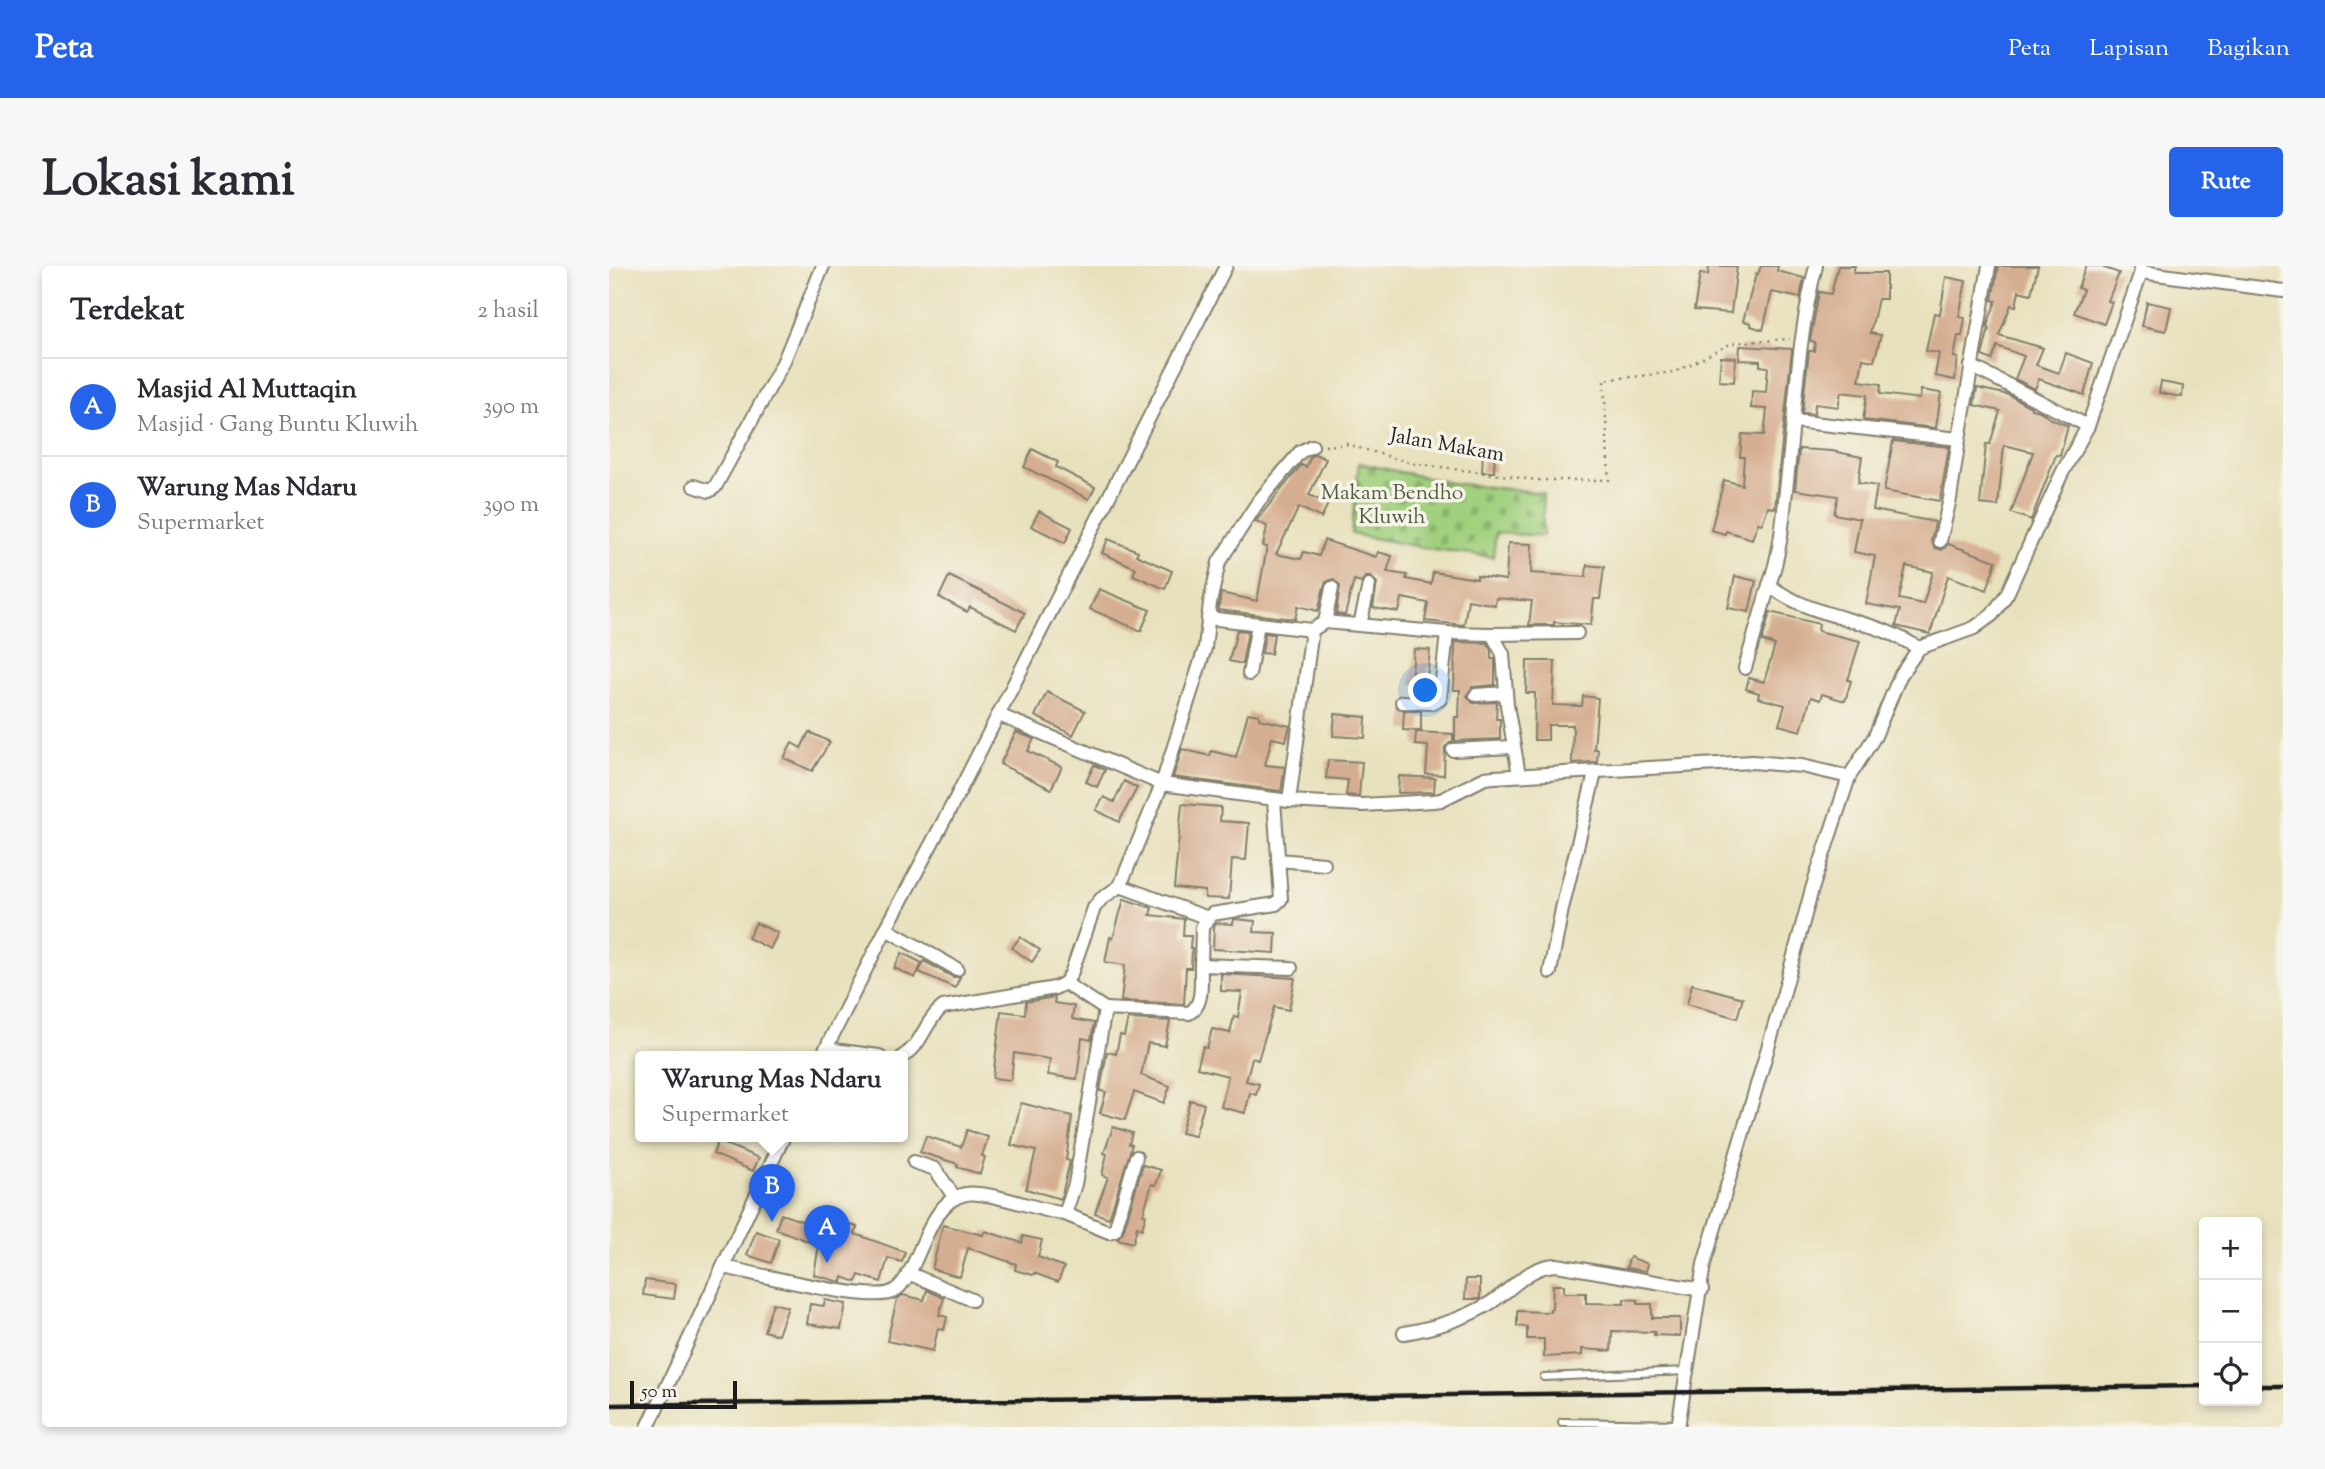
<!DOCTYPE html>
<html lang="id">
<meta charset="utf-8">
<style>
:root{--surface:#fff;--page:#f7f7f7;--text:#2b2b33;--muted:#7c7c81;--line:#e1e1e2;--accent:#2563eb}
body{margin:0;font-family:"Sorts Mill Goudy",serif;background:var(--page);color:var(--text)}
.controls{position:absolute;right:21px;bottom:21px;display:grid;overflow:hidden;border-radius:7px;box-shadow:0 4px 10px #0003}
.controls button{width:63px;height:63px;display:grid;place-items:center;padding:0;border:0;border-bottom:2px solid var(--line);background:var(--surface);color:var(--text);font:35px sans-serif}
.scale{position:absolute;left:21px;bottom:18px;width:107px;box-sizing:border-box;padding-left:7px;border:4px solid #1c1c1c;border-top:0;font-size:19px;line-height:24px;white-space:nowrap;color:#1c1c1c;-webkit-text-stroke:5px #f7f3e8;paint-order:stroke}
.you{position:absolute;left:817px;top:425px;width:24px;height:24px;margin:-18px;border:5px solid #fff;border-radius:50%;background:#1a73e8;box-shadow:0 0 0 10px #1a73e833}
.badge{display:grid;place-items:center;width:46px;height:46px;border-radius:50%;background:var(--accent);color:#fff;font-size:23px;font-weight:700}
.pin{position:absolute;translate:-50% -58px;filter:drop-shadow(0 2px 4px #0008)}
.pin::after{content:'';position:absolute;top:37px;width:24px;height:21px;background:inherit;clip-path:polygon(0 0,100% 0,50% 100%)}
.popup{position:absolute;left:26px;top:785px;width:273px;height:91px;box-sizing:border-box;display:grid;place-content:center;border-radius:7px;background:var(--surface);filter:drop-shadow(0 2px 5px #0005);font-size:23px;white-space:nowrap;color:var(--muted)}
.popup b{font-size:26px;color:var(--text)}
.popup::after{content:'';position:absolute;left:50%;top:100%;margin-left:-14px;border:14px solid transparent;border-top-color:var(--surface)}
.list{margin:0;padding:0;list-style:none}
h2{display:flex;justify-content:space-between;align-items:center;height:91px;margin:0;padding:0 28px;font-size:30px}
h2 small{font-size:23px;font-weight:400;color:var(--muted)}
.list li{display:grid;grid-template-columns:46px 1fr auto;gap:21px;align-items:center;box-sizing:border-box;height:98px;padding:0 28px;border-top:2px solid var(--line)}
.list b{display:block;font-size:26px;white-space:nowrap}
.list p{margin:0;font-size:23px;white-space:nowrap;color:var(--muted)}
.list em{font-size:23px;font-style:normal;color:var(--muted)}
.icon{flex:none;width:38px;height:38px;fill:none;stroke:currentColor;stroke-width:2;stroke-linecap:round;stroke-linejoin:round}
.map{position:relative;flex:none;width:1674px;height:1161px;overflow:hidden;border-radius:7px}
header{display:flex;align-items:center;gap:42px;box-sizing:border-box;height:98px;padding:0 35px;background:var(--accent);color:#fff}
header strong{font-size:33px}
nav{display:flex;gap:38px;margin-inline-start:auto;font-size:24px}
.intro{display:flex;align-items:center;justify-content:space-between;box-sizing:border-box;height:168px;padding:0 42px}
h1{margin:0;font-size:49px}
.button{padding:18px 32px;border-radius:7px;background:var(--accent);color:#fff;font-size:24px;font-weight:700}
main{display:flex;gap:42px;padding:0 42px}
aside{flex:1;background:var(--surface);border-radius:7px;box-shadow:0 4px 10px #0003}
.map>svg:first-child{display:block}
.cemetery{fill:url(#cemetery-stones);stroke:#5e764d;stroke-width:2}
.building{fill:#d5ad90;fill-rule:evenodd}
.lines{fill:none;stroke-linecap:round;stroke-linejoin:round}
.lane-casing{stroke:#827e6c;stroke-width:10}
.street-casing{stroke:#827e6c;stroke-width:16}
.path{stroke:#827e6c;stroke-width:2.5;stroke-dasharray:2 5;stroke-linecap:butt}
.lane{stroke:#fff;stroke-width:6}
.street{stroke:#fff;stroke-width:12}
.rail{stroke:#1c1c1c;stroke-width:4.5}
.labels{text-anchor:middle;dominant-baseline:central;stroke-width:7;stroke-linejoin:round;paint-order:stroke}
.street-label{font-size:21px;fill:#1c1c1c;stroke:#f7f3e8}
.park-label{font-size:21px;fill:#4b5b3e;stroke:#f7f3e8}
</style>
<header>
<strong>Peta</strong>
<nav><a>Peta</a><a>Lapisan</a><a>Bagikan</a></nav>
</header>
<div class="intro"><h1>Lokasi kami</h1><a class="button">Rute</a></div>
<main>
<aside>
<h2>Terdekat<small>2 hasil</small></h2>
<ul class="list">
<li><span class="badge">A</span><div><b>Masjid Al Muttaqin</b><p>Masjid · Gang Buntu Kluwih</p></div><em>390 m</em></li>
<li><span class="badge">B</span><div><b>Warung Mas Ndaru</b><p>Supermarket</p></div><em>390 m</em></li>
</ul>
</aside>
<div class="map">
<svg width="1674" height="1161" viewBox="0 0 1674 1161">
<defs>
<pattern id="cemetery-stones" width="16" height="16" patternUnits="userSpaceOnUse" patternTransform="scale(1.75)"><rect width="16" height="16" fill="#a1d07e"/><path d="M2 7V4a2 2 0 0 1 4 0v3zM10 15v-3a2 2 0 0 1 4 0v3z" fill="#8ab26c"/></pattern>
</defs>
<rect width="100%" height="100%" fill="#f7f3e8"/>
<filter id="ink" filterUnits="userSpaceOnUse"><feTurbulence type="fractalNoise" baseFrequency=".0143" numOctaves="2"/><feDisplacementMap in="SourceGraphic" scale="14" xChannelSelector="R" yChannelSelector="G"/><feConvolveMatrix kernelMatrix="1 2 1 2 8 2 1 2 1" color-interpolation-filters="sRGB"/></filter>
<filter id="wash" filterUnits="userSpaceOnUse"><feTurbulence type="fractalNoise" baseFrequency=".00686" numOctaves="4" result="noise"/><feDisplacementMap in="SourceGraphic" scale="28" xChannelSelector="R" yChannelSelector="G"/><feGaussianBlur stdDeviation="1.57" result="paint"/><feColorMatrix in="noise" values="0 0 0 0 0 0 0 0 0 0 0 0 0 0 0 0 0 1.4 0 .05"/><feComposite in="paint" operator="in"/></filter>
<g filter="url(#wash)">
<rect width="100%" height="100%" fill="#e8e1bd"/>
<polygon class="cemetery" points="750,197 842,217 934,227 934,270 887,267 884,291 811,281 742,268"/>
<g id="blocks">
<g class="building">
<polygon points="1100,0 1128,0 1122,47 1085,44 1091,8 1099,9"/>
<polygon points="1152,0 1169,0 1168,5 1195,12 1191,32 1163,26 1154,64 1142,60 1142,57 1134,55 1147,8 1149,8"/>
<polygon points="1229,0 1246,0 1244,7 1277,7 1277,33 1269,33 1261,67 1272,69 1265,95 1254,93 1250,115 1272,118 1271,128 1311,133 1312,124 1332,127 1327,162 1254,154 1258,129 1232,126 1229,141 1206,138 1205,148 1193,147 1200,85 1205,85 1206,76 1201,75 1210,26 1222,28"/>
<polygon points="1389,0 1429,0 1422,28 1410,25 1407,40 1402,39 1390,69 1434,82 1427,99 1450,107 1457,87 1484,97 1475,129 1430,113 1426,123 1406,113 1415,90 1388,80 1383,94 1373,90 1380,62 1378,61 1380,54 1387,35 1383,34"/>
<polygon points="1477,0 1490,0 1510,7 1499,35 1503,36 1495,58 1465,47 1474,24 1469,22"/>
<polygon points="1337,11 1357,15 1350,51 1356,52 1353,70 1349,70 1345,91 1349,92 1346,114 1326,110 1330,87 1317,85 1325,47 1331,48"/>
<polygon points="1538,36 1562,41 1557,65 1533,60"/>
<polygon points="1131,80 1183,83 1166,242 1159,241 1153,258 1149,257 1143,273 1117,265 1116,268 1102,264 1115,214 1133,219 1135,191 1131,191 1133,168 1155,169 1158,143 1142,142 1143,125 1157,126 1159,101 1151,100 1151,95 1130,94"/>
<polygon points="1112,91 1127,92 1125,116 1110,115"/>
<polygon points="1552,116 1574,120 1573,131 1550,127"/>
<polygon points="1368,122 1400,129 1422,141 1422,143 1431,145 1440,152 1459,160 1451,190 1447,189 1422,254 1402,247 1424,186 1395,179 1389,240 1371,238 1377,178 1381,178 1391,145 1365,139"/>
<polygon points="1284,175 1340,181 1331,235 1275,225"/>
<polygon points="423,183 449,196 447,201 486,221 480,233 415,201"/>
<path d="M1190,183L1223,185L1253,191L1249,217L1268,220L1264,244L1326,256L1322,274L1326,282L1333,284L1339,278L1387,295L1378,324L1339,310L1321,368L1287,360L1291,344L1257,338L1266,290L1245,286L1251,253L1225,248L1229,230L1186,224ZM1297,300L1324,306L1314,338L1290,333Z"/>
<polygon points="874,186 886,186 885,206 873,206"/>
<polygon points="706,188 717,193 700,229 719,238 712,252 690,241 667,288 692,293 695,286 710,290 715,274 767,291 769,286 783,290 778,306 798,309 797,313 822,318 824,306 868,313 868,310 897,314 899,277 923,278 922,307 977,311 978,299 995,301 991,333 985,333 982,359 945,356 945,359 920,359 923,335 887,332 886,339 859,334 855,359 816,355 819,337 793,332 790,346 764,342 768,317 761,310 757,311 752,316 745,314 736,349 727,348 731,320 724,313 717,316 715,320 709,345 689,340 686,353 609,344 612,327 648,335 658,281 654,280 658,260 647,255 692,199 697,201 702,190"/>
<polygon points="430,245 463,262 456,277 422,260"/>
<polygon points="499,273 529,285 527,289 563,305 556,323 524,309 527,302 493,287"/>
<polygon points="340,310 416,347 407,364 361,341 358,346 330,331"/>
<polygon points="1126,310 1147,315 1140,346 1119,342"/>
<polygon points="490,323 541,344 532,365 481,343"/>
<polygon points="1161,346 1210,358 1209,365 1251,375 1239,414 1242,415 1236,435 1213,428 1211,434 1202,431 1192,465 1170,459 1176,439 1149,432 1150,427 1137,423 1140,412 1155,416 1166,379 1153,375"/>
<polygon points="628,364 639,365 633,398 620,395"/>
<polygon points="656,367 665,368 662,388 653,387"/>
<polygon points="846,376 878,377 882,384 882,393 886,393 886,419 863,421 858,430 864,437 888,436 887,453 891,453 891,473 846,475 846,451 850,451 851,424 845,424"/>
<polygon points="805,383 821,384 817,420 802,418"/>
<polygon points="918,395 946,395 944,439 973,440 974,430 989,432 985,483 989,483 988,496 963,497 964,459 939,459 939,474 925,474 926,427 917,427"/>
<polygon points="438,426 476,445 464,469 426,450"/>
<polygon points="795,445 812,445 812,465 794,464"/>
<polygon points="639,447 650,449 650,453 681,460 677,475 663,472 656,499 676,501 672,525 564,511 573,483 601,490 602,485 627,491"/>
<polygon points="726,448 757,451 756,472 724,470"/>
<polygon points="200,466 221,476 203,505 175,492 183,477 192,482"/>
<polygon points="407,466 425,473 419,485 453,501 442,523 391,498"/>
<polygon points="807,466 844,468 844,475 836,481 835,509 817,508 819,480 806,479"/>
<polygon points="719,494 753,496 750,530 737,529 739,514 717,512"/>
<polygon points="485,499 496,504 488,521 477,516"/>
<polygon points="790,510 826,512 825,526 789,527"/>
<polygon points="515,515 528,522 510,556 487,544 495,531 505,536"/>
<polygon points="573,538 612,541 611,555 640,557 637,594 623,593 620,633 596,632 596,625 565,622"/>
<polygon points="515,633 543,642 541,649 575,653 574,670 582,670 581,682 583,682 582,702 577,702 575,738 512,735 516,699 496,696 501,671 504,672"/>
<polygon points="625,653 646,655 645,666 667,667 666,687 604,683 605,660 607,657 624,658"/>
<polygon points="147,657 169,667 161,683 139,672"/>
<polygon points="411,671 431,684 423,696 403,682"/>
<polygon points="293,687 313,697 306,712 285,702"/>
<polygon points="315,695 344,711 351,711 346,722 310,706"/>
<polygon points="612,708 686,712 680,744 665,741 649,794 643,792 637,815 650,818 647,829 641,827 636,847 612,841 619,810 588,802 594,781 598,782 603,763 621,767 625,750 629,751 633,726 612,725"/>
<polygon points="1083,718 1134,732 1128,752 1078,738"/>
<polygon points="446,731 445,737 465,740 463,753 485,757 482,774 473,772 468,813 439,809 441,793 405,787 402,814 384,812 392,745 416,748 417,736"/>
<polygon points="519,753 561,755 556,780 539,777 532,809 561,820 555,837 525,826 516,854 491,847 497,826 491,825 498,786 507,788 511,769 515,770"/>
<polygon points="581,834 595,838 586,870 572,867"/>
<polygon points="412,837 463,850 457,894 461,895 452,933 417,923 427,885 402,879"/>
<polygon points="504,861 523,867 520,878 523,879 500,952 486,947 499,911 493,909 498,888 495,887"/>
<polygon points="358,864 379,871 373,890 376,891 371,908 348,901 349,898 311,886 317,870 352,881"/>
<polygon points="109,875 150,892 144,905 104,888"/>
<polygon points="534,899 552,904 547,919 543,918 534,948 537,949 533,963 528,961 524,977 508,973 514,966"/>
<polygon points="202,946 248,961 246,968 296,986 293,996 279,992 272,1016 250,1009 247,1016 234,1011 233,1016 205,1009 211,972 203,970 201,976 167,963 172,948 198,957"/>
<polygon points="334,959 374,969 376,965 413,977 414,970 433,974 429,991 455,1001 449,1016 425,1007 424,1009 406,1004 407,998 359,982 351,1011 323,1003"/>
<polygon points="147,965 170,973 162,997 138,989"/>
<polygon points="1021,991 1039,998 1037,1005 1017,1002"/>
<polygon points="857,1013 871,1013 871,1033 856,1033"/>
<polygon points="36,1014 67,1018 65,1033 34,1029"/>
<polygon points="944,1019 955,1019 955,1027 977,1027 977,1037 1015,1038 1015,1033 1029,1034 1029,1038 1043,1038 1043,1052 1071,1052 1071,1070 1045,1069 1046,1066 1003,1065 1002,1085 973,1083 973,1089 935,1091 935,1073 918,1073 918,1061 908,1060 908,1045 941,1046 941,1043 943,1043"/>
<polygon points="318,1024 335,1032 330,1049 338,1051 335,1064 329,1062 324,1085 278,1075 288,1033 294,1029 315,1034"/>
<polygon points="216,1034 237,1038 232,1063 198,1058 201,1038 215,1040"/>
<polygon points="164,1037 179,1041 169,1069 155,1065"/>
</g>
</g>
</g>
<g filter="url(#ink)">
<use href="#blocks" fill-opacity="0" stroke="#827e6c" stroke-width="2"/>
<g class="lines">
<defs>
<g id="lane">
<polyline points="935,1111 1078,1105"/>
<polyline points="953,1156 1069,1158"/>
</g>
<g id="street">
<path d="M1207,0C1188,72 1186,149 1177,224C1174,256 1171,289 1160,319C1190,343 1230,350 1265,361C1281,366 1296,374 1310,382"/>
<polyline points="1532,6 1674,25"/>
<polyline points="1362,100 1479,160"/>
<polyline points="1185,155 1350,173"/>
<polyline points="85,220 100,225 106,221 174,97 214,0"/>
<polyline points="1331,275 1341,233 1350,173 1380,0"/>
<polyline points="599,352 703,364"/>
<polyline points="716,356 723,322"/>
<polyline points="751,359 760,319"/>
<polyline points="883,368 968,367"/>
<polyline points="1136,402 1160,319"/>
<polyline points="640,408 649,358"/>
<polyline points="867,429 897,427"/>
<polyline points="793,436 824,437 831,433 838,367"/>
<polyline points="390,449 553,518 680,535 753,539 825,535 832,534 876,512 885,511 1143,496 1193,500 1240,511"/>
<polyline points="844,484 904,481"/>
<polyline points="680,535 703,364 716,356 838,367 883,368 894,388 898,439 910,509"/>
<polyline points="669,594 715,598"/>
<polyline points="511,620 599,652"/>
<polyline points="277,663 348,703"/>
<polyline points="592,699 593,661 603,648 667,638 672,633 665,534"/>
<polyline points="941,706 953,643 986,507"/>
<polyline points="456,717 462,708 485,642 492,633 511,620 553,518 596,382 601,337 610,296 649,236 691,186 703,180"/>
<polyline points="217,783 270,790"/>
<polyline points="213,790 277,663 347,532 617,0"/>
<path d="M294,790C313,780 316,754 334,741L446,722L456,717L496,743"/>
<polyline points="305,896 326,903 346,932"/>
<polyline points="456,948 500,966 506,964 527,891"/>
<path d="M115,1001C144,1007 261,1037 283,1026C311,1013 315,935 357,928C377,924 432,945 456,948L466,918L496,743L580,747C596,739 591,714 592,699L682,702"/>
<polyline points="299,1007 363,1034"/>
<path d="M795,1067C825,1062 852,1054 878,1039C902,1025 920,999 948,999L1093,1024"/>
<polyline points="39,1161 175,870"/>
<polyline points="1069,1161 1095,998 1169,748 1203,623 1240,511 1266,470 1291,410 1310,382 1365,362 1383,349 1398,328 1453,207 1479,160 1532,6 1531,0"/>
</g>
</defs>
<use href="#lane" class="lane-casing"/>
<use href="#street" class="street-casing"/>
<polyline class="path" points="716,180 737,178 802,197 927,214 1000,214 995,114 1066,106 1123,77 1181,73"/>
<use href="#lane" class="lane"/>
<use href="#street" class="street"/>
<g class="rail">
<polyline points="1648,1120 1674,1120"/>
<polyline points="0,1139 1595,1120"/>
</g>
</g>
</g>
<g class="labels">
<g class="street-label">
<text transform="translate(838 180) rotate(10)">Jalan Makam</text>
</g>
<g class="park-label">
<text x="783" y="228">Makam Bendho<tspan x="783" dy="24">Kluwih</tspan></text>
</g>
</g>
</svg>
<div class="controls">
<button>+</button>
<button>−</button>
<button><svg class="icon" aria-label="locate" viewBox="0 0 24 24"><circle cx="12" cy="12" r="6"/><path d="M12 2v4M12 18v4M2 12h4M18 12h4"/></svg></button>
</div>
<div class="scale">50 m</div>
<div class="you"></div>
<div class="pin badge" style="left:218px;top:997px">A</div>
<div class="pin badge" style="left:163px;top:956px">B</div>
<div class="popup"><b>Warung Mas Ndaru</b>Supermarket</div>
</div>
</main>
